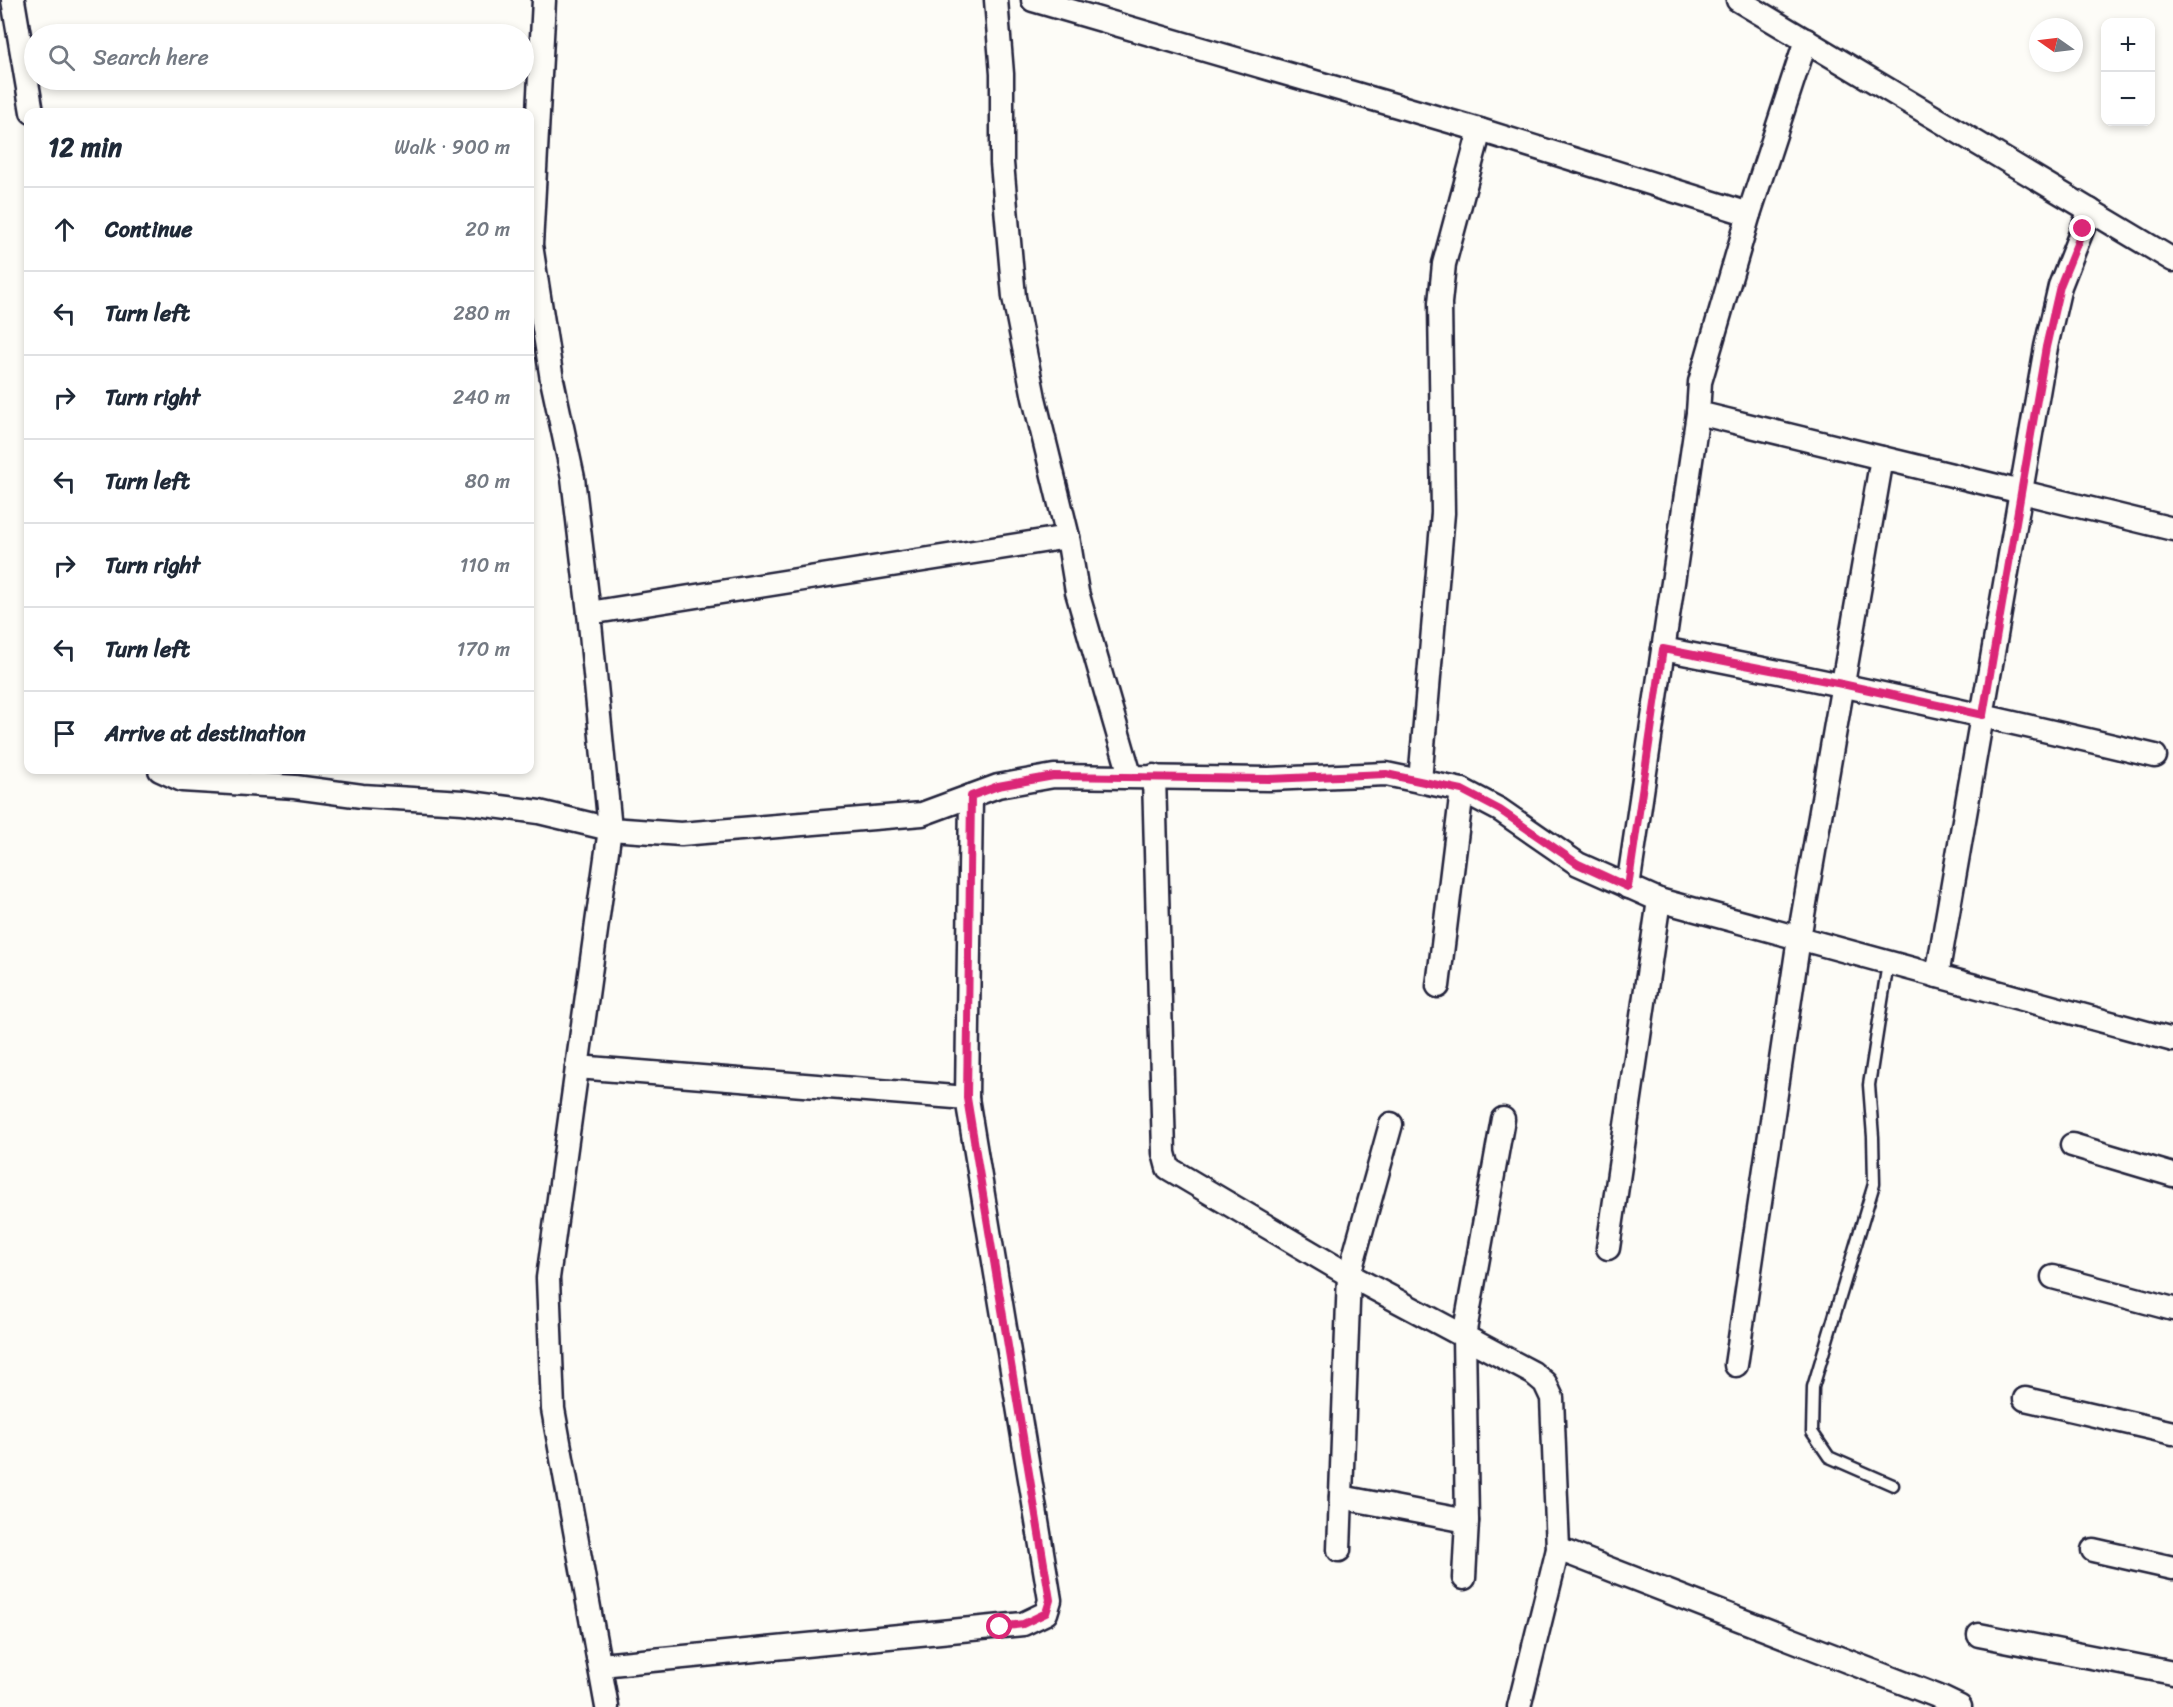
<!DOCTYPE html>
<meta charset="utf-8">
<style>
:root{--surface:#fff;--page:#f6f6f7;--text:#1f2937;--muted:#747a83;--line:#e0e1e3}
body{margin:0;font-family:Sriracha,sans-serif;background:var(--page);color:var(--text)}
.controls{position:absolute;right:18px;top:18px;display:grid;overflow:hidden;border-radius:12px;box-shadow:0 3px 9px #0003}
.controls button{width:54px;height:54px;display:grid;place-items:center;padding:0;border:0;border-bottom:2px solid var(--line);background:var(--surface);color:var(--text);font:30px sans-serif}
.compass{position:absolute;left:2029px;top:18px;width:54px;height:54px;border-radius:50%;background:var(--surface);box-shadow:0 3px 9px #0003;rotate:284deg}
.stop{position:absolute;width:18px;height:18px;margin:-14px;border:4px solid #db2777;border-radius:50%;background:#fff}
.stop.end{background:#db2777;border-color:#fff;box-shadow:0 2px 6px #0008}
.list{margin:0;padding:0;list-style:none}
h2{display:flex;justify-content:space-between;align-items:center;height:78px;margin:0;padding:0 24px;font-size:26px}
h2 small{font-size:20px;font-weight:400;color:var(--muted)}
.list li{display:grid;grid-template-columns:39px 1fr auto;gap:18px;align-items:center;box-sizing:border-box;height:84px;padding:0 24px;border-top:2px solid var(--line)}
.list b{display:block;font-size:22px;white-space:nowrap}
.list em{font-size:20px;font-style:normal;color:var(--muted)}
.icon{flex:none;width:33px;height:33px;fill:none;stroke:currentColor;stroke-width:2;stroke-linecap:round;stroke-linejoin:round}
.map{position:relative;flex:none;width:2173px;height:1707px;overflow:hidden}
.search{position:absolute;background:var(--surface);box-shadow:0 3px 9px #0003;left:24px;top:24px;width:510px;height:66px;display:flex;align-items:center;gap:15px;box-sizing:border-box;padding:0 21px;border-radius:33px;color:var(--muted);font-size:22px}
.panel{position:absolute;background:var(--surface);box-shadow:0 3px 9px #0003;left:24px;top:108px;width:510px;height:666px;border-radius:12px}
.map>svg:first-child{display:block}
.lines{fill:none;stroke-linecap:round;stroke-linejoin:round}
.service-casing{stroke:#22223b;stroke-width:15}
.minor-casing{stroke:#22223b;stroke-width:27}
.service{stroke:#fdfcf7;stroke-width:10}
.minor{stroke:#fdfcf7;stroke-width:22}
.route{stroke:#db2777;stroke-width:8}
</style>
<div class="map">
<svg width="2173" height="1707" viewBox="0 0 2173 1707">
<rect width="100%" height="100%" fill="#fdfcf7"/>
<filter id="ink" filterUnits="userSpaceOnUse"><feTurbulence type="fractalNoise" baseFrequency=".0167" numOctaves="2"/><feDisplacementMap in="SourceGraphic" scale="12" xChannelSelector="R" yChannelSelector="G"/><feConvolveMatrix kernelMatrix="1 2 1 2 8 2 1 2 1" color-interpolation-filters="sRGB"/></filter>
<g filter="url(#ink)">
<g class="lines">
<defs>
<polyline id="service" points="1888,963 1869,1085 1873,1137 1874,1184 1813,1387 1812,1432 1829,1457 1893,1485"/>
<g id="minor">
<polyline points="13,0 32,112"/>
<polyline points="544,0 531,245 552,380 573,478 589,613 610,829 548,1278 553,1409 607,1707"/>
<polyline points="996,0 1002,74 1002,163 1014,297 1034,398 1068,537 1077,592 1130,775"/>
<polyline points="1033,0 1480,130 1749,214"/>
<polyline points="1738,0 2173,260"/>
<polyline points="1698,413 2173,529"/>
<polyline points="589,613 1068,537"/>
<path d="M1663,649C1828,681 1992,717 2155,756"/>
<polyline points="160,770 182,780 295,787 362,796 463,802 539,812 610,829 681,834 922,814 998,786 1054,776 1269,779 1386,774 1462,790 1500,810 1578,864 1659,900 2173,1040"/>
<polyline points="1154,776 1164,1153 1168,1168 1349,1275 1533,1373 1545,1383 1552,1398 1558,1549 1519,1707"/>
<polyline points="1420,781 1443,513 1440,303 1444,264 1480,130"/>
<polyline points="1628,887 1698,413 1700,382 1749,214 1806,40"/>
<polyline points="1937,976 2046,347 2060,286 2090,210"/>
<polyline points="1438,986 1462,790"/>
<polyline points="577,1067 967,1098 971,796"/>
<polyline points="2072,1145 2173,1175"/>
<polyline points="1608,1248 1659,900"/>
<polyline points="2053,1277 2173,1309"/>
<polyline points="1736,1365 1799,938 1882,458"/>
<polyline points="2025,1399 2173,1433"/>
<polyline points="1341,1497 1467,1521"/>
<polyline points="1558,1549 1937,1696 1960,1707"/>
<polyline points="1339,1550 1349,1275 1391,1124"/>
<polyline points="2093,1550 2173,1568"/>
<polyline points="1464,1578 1467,1521 1464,1336 1503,1119"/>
<polyline points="1979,1635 2173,1673"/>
<polyline points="601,1665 1023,1624 1046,1613 1050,1600 967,1098"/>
</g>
</defs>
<use href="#service" class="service-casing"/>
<use href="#minor" class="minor-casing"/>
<use href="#service" class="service"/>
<use href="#minor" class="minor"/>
</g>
</g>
<g class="lines" filter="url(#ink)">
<polyline class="route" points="1000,1627 1023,1624 1046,1613 1050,1600 967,1098 971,796 998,786 1054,776 1269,779 1386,774 1462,790 1500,810 1578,864 1628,887 1663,649 1842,684 1983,715 2046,347 2060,286 2083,229"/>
</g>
</svg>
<div class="controls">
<button>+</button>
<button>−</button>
</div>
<svg class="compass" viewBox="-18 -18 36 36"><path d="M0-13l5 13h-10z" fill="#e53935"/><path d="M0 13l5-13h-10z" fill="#747a83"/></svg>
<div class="stop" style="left:1000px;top:1627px"></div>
<div class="stop end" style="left:2083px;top:229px"></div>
<div class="search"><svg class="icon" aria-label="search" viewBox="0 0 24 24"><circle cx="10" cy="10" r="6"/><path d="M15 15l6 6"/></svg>Search here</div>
<section class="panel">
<h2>12 min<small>Walk · 900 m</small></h2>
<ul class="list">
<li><svg class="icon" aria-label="ahead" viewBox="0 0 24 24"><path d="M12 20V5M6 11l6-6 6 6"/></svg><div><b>Continue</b></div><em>20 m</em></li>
<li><svg class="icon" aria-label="left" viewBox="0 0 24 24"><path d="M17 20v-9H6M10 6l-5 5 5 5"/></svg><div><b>Turn left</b></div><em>280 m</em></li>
<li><svg class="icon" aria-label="right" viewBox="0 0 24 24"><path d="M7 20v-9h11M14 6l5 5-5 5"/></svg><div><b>Turn right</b></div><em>240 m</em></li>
<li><svg class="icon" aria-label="left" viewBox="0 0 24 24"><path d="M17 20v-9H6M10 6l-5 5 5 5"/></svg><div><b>Turn left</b></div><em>80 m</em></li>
<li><svg class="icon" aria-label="right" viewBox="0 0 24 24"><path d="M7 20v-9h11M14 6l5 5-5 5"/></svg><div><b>Turn right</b></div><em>110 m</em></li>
<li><svg class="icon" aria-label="left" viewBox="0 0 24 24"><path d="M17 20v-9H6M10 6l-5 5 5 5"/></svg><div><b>Turn left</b></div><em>170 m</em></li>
<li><svg class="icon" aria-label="arrive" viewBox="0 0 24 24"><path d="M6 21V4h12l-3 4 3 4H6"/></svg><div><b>Arrive at destination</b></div></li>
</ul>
</section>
</div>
